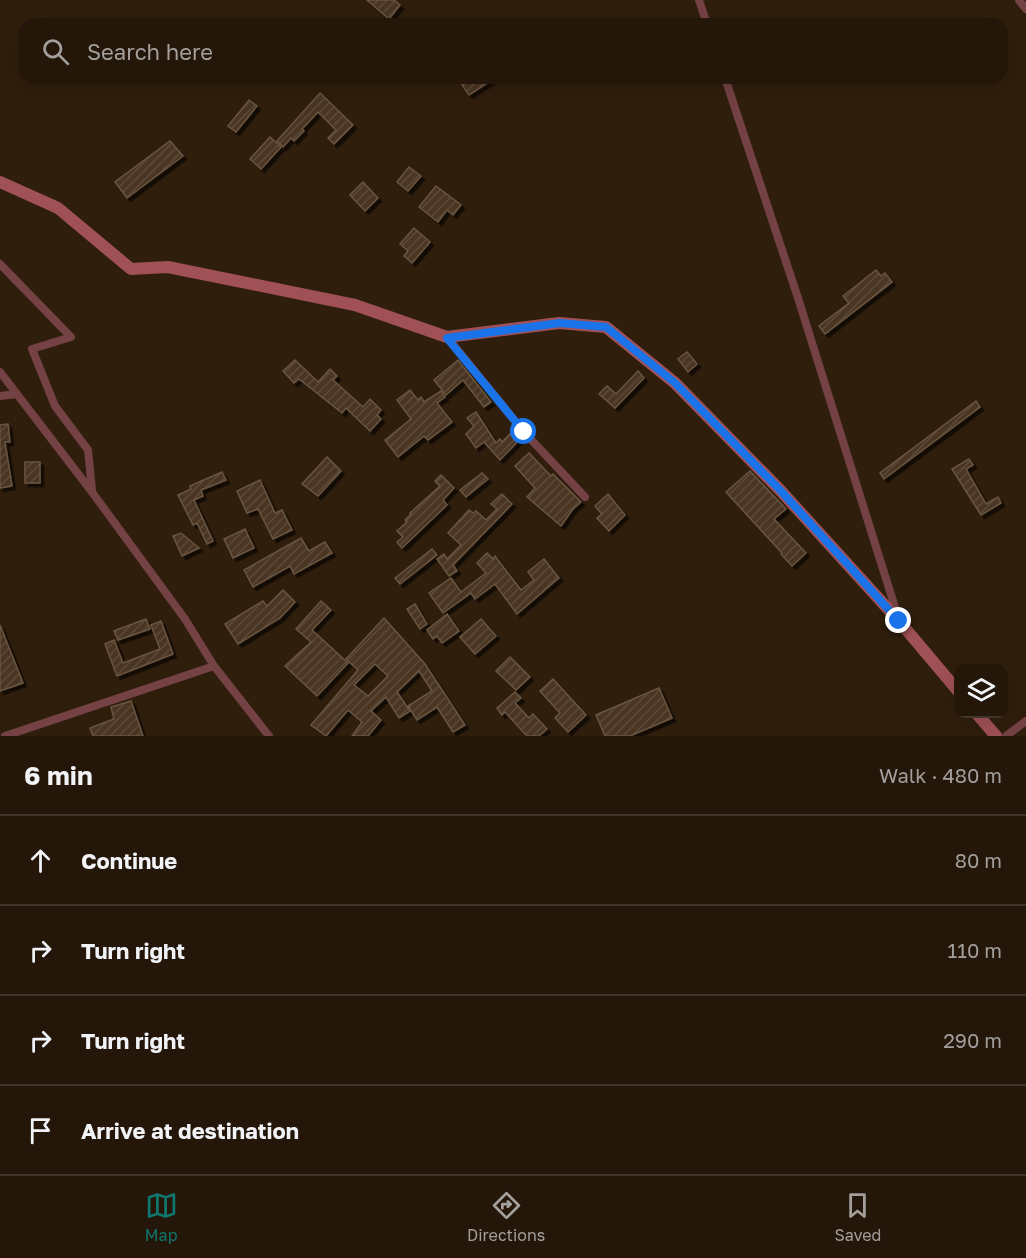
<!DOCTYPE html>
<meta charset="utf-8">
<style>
:root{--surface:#241609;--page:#2c1f12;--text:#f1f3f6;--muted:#a39f9c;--line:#41352a;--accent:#0f766e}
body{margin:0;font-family:"Golos Text",sans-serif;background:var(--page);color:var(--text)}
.controls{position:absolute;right:18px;bottom:18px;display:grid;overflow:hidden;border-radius:12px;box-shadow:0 6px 24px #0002}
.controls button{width:54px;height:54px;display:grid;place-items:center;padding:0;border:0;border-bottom:2px solid var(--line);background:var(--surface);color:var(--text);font:30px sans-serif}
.stop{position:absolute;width:18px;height:18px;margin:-14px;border:4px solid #1a73e8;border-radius:50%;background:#fff}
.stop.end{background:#1a73e8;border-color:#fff;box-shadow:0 2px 6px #0008}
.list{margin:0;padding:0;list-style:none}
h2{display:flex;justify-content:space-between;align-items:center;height:78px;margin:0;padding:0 24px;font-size:26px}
h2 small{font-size:20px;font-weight:400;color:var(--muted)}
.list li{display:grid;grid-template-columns:39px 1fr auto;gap:18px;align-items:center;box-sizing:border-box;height:90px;padding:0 24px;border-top:2px solid var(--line)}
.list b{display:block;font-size:22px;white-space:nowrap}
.list em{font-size:20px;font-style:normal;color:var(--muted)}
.icon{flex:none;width:33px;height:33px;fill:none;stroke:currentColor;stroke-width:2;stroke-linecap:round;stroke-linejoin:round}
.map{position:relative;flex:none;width:1026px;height:736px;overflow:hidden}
.search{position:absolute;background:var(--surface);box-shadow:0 6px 24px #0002;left:18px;right:18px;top:18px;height:66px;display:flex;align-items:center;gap:15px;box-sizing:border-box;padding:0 21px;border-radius:18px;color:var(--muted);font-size:22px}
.sheet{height:438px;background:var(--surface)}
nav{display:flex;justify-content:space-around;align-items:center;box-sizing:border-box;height:84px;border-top:2px solid var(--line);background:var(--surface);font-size:16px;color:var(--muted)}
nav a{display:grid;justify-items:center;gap:3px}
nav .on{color:var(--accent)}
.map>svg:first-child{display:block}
.building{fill:url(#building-hatch);stroke:#695440;stroke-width:1.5;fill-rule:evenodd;filter:url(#shadow)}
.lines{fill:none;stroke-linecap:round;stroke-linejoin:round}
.street{stroke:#744144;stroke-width:8}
.secondary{stroke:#a05057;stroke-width:12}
.route{stroke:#1a73e8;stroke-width:8}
</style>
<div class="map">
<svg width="1026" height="736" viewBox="0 0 1026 736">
<defs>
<pattern id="building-hatch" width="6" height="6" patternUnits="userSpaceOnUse" patternTransform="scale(1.5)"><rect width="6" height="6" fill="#483522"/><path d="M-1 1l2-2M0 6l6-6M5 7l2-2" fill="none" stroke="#5a4938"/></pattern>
<filter id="shadow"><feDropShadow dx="3.5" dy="3.5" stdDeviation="0" flood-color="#0009"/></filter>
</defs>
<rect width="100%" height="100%" fill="#301e0c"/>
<g class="building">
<polygon points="367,0 394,0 400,5 389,19"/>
<polygon points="478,78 495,78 469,95 462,85 470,79 472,82"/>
<polygon points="320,93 353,125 334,144 328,138 336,130 318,112 302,129 304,131 294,141 291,138 283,147 277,141"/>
<polygon points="249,100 257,106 236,132 228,126"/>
<polygon points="270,137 281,147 261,169 250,159"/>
<polygon points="170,141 183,156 127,198 115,182"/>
<polygon points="409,167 421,176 408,191 397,182"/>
<polygon points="363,182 378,198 365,211 350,195"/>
<polygon points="436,186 461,205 453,215 447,210 438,222 419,207"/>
<polygon points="414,228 430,242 412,263 404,256 408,251 400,244"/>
<polygon points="876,270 881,276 885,273 892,282 825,334 819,326 849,303 843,296"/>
<polygon points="687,352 697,364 688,372 678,359"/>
<polygon points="295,360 318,382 330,369 337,376 333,380 363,407 370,399 381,410 377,415 381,419 370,431 346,408 342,413 299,379 294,383 283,371"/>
<polygon points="458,360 491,402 484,407 463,380 446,395 434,380"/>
<polygon points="638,371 644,378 615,408 599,394 607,386 616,394"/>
<polygon points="410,390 418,400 421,397 424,402 441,391 445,397 437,403 452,422 428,440 424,436 398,457 385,440 411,419 397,400"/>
<polygon points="976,401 980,407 884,479 880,473"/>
<polygon points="476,412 496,443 500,439 502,442 514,430 521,438 500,460 484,442 476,448 466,434 474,426 467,418"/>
<polygon points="8,424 10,442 5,442 12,486 0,488 0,425"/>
<polygon points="529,453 551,476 553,474 581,502 573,509 561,526 527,497 535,488 515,466"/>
<polygon points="327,457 341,471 318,496 302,484"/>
<polygon points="969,459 973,465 966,469 986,504 998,497 1001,503 981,515 952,469"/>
<rect x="25" y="462" width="15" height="21"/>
<polygon points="750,471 786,509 774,519 806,553 792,566 781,554 782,553 726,492"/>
<polygon points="222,472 226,480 201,490 203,496 194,500 213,541 207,544 197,523 193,525 178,495 191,489 190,486"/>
<polygon points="482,473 488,479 466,497 460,490"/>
<polygon points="441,475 454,488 443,500 447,505 402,548 397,542 403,537 397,531 407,522 405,520 411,514 410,513 440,486 435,481"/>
<polygon points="260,480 275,513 282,510 292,530 273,539 258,509 247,513 237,491"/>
<polygon points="502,494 512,504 453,565 457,571 449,576 437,559 444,554 447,559 461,545 448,533 469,510 473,513 476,511 486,520 497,509 491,504"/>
<polygon points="608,494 625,515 609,531 597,518 602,514 595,506"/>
<polygon points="245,529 254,548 233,558 224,539"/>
<polygon points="181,533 199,548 182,556 173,536"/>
<polygon points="301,538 309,551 325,542 332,553 294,574 290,566 253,587 244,570"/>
<polygon points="432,549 437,555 400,584 395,578"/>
<polygon points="487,553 493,559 495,556 521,590 534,580 528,572 544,559 559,578 517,614 495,584 475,599 471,593 443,613 429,593 451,578 461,592 486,573 477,563"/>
<polygon points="283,590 295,602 280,618 238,644 225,624 263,601 267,606"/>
<polygon points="321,601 331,610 312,630 348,663 317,696 285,666 311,642 296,629"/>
<polygon points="415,604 427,624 420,629 407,609"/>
<polygon points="447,614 459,631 442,643 437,636 433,639 427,630"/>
<path d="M384,618L425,664L465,725L453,732L437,707L417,720L408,706L432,691L419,671L397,692L410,711L399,718L386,697L371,711L381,720L368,736H352L362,722L348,710L326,736L311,725L358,670L346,659ZM375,664L388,676L368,696L354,685Z"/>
<polygon points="146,619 150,629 118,640 114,631"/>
<polygon points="481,619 496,636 475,654 460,637"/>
<polygon points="161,621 173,654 117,676 105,644 114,640 123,663 160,649 151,625"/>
<polygon points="0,625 23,683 0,691"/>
<polygon points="510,657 530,677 516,690 496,671"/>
<polygon points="553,679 586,715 568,732 555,718 560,713 540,691"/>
<polygon points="659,688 672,718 630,736 605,736 596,715"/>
<polygon points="515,692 521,698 515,703 529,718 533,714 547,729 539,736 527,736 505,712 502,715 497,708"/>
<polygon points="131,701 143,736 93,736 90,728 114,719 111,707"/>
</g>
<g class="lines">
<g class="street">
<polyline points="699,0 707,24"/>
<polyline points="1019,0 1026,9"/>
<polyline points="725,78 798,298 898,617"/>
<polyline points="0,264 71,337 32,349 55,406 88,450 92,490"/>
<polyline points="447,337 524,432 585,497"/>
<polyline points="0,372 92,492 185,619 214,666 269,736"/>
<polyline points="0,396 17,394"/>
<polyline points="5,736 214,666"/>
<polyline points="1006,736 1026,721"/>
</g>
<g class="secondary">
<polyline points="0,182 58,208 131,269 168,267 355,305 447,337 559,323 606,327 675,383 780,490 899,621 958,691"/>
<polyline points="977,714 996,736"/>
</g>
</g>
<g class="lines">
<polyline class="route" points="524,432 447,338 560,323 606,327 675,383 780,490 899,621"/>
</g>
</svg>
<div class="controls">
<button><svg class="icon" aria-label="layers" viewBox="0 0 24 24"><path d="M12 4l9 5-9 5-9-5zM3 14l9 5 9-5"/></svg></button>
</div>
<div class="stop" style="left:524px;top:432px"></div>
<div class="stop end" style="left:899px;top:621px"></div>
<div class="search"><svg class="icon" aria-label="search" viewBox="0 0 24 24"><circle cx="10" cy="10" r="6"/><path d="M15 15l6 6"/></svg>Search here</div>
</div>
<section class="sheet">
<h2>6 min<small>Walk · 480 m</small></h2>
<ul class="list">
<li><svg class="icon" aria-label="ahead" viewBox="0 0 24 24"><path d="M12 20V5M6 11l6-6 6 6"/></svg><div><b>Continue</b></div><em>80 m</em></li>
<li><svg class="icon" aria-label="right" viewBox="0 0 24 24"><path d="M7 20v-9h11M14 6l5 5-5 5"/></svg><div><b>Turn right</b></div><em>110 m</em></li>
<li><svg class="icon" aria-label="right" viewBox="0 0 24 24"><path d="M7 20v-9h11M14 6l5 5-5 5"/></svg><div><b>Turn right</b></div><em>290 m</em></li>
<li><svg class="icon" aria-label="arrive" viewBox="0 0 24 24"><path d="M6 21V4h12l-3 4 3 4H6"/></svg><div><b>Arrive at destination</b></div></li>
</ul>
</section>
<nav>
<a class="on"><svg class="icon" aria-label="map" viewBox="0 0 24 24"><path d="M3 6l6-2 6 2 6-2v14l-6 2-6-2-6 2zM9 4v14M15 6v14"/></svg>Map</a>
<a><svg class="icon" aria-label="directions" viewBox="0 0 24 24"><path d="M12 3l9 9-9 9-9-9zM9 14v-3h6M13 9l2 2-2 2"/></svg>Directions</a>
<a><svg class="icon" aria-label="saved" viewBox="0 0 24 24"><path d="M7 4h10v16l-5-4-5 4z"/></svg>Saved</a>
</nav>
